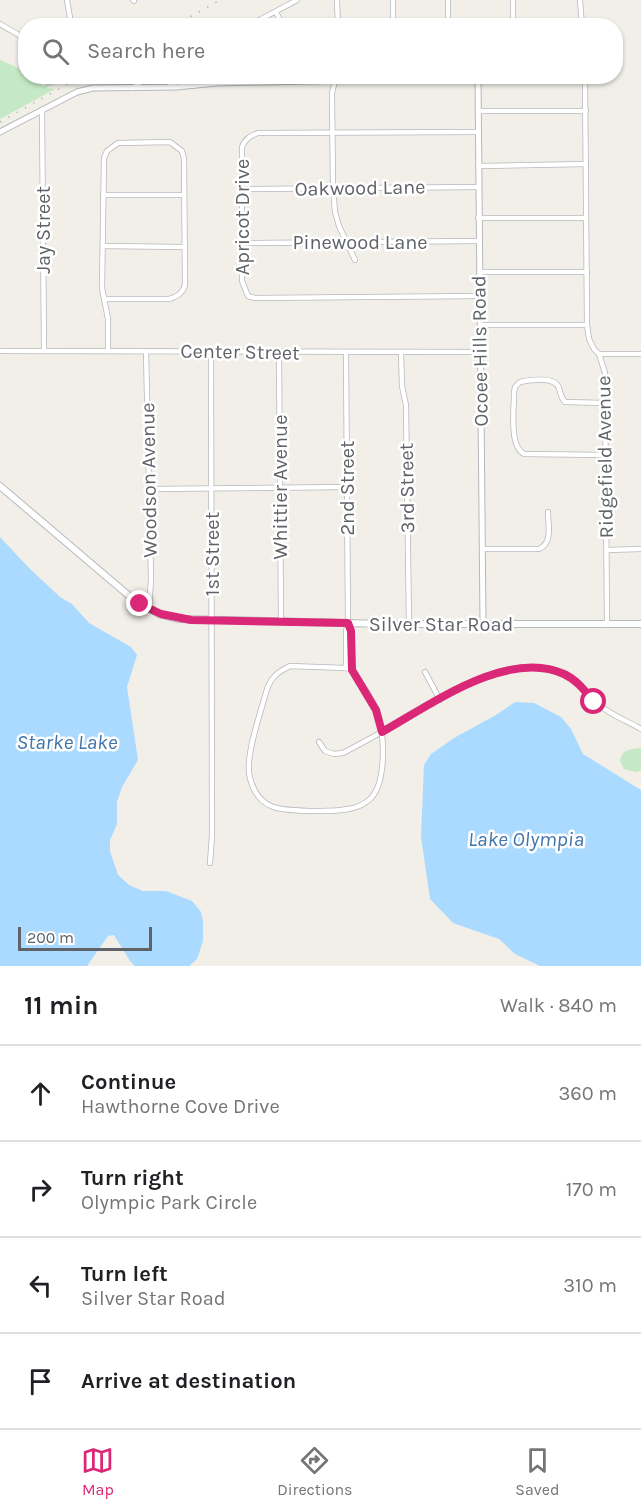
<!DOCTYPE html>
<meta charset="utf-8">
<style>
:root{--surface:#fff;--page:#f6f6f6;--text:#202124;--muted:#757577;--line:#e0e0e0;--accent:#db2777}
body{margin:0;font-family:Karla,sans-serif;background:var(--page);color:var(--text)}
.scale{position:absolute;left:18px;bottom:15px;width:134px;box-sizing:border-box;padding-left:6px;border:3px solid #5f6368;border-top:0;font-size:16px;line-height:21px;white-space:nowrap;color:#5f6368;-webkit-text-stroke:4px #fff;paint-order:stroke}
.stop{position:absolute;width:18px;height:18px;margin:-14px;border:4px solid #db2777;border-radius:50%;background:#fff}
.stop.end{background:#db2777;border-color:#fff;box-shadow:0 2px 6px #0008}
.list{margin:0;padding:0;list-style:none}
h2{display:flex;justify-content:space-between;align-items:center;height:78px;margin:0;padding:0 24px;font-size:26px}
h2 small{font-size:20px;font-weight:400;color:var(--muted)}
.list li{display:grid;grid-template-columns:39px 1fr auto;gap:18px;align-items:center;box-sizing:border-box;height:96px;padding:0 24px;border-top:2px solid var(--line)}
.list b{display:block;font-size:22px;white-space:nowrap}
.list p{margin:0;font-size:20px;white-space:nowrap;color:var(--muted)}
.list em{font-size:20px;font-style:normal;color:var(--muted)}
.icon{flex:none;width:33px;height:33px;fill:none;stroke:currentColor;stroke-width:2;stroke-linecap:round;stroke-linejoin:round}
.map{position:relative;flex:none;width:641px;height:966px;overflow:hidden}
.search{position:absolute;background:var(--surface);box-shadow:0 2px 4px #0004;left:18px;right:18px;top:18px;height:66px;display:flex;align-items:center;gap:15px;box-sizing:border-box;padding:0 21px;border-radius:24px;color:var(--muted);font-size:22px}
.sheet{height:462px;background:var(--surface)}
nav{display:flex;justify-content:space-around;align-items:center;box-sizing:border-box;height:84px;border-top:2px solid var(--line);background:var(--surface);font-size:16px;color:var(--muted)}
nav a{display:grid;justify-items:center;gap:3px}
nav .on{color:var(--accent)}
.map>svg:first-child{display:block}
.green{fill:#c5e8c5}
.water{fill:#aadaff}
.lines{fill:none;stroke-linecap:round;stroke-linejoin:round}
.minor-casing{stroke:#b5b8bc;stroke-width:6}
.tertiary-casing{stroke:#b5b8bc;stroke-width:7}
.secondary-casing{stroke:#b6babf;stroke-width:8}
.minor{stroke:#fff;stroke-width:4.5}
.tertiary{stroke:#fff;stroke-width:5}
.secondary{stroke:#fff;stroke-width:6}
.rail{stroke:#b6b7b8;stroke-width:1.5;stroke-dasharray:1.5 8;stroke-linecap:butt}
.route{stroke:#db2777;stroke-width:8}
.labels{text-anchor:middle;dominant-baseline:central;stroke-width:5;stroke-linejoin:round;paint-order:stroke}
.street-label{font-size:20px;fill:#5f6368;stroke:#fff}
.water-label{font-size:21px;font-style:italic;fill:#4174aa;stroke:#fff}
</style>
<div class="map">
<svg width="641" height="966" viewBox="0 0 641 966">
<rect width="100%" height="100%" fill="#f1efe8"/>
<g class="green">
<polygon points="0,60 25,71 26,76 36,77 43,86 61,77 68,77 46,88 55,89 0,119"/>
<path d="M638,748H641V771L635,772L624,769L620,761C622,750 628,750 638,748Z"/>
</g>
<g class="water">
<polygon points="0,537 29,568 60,597 72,604 89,623 131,647 137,655 127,687 138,760 122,787 117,802 117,824 110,840 110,851 118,875 129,885 143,891 166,891 192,901 201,912 203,922 203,941 197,959 189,966 135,966 130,961 114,935 108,936 87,966 0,966"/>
<polygon points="515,702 534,703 561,717 571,729 583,754 641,790 641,966 540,966 515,954 499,939 453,923 430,899 421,837 424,765 431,754 454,738 496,715"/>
</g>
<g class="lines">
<defs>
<g id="minor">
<polyline points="67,0 70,18 74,26"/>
<polyline points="133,0 134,1"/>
<polyline points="337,0 338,26"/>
<polyline points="393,0 393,26"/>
<polyline points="448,0 448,26"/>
<polyline points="513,0 513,26"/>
<polyline points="580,0 582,26"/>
<polyline points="276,12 283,26"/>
<polyline points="0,24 26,39"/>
<polyline points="248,26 297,0"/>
<polyline points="159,76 174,86"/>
<polyline points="336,76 332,93 333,188 335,212 339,226 355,260"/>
<polyline points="478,77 610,77"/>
<polyline points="585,77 587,325 589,339 594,349 599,354 605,373 607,625"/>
<polyline points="194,86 194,76"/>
<polyline points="133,88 148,76"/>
<polyline points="42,110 44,351"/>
<polyline points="478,111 586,111"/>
<path d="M478,132L258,133C250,136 245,139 242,147V281L248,296L255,298L479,296"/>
<polyline points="478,166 586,164"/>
<polyline points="243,189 478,187"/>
<polyline points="103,195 184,195"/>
<polyline points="478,218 586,218"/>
<polyline points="242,243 479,241"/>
<polyline points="103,246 184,247"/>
<polyline points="479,272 587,272"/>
<path d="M104,299H169C178,296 182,294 185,285L184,159L182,151L170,142L118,143L107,151L104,158L102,288L108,319V351"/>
<polyline points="480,325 587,325"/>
<polyline points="0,351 480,352"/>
<polyline points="146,351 151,579 149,609"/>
<polyline points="401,352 402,386 406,405 409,624"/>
<polyline points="279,353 281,622"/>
<polyline points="346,353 348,623 346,631 346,668"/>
<polyline points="599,354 641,354"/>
<path d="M605,403L565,402C560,396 561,394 559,388C555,376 530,380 520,382L515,387L514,393C514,410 509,446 524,454L606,455"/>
<polyline points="149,489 347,487"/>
<path d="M482,549H539C553,543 548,525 548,512"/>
<polyline points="607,550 641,549"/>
<polyline points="348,623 351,631 352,670"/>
<path d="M290,666L346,668L352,670C361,682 372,698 377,713C385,734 387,785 369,800C363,805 356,808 348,809C335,812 283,812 271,806C259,801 253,790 250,778C244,758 261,712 267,689C272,676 278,672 290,666Z"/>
<polyline points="425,672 440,700"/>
<path d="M319,742L325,751L334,754L343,753C370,739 396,724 423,709C464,686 515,652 564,674C577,680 583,691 594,701C607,713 625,720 641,729"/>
<polyline points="210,863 212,835 211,352"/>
</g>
<polyline id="tertiary" points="0,132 77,92 93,88 176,87 217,83 478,77 483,624"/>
<polyline id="secondary" points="0,486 134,600 159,614 179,619 385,624 641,624"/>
</defs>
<use href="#minor" class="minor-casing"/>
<use href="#tertiary" class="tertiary-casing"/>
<use href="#secondary" class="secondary-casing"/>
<use href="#minor" class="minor"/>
<use href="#tertiary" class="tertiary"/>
<use href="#secondary" class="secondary"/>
<g class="rail">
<polyline points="174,26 220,0"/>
<polyline points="0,122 82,76"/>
</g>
</g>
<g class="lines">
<path class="route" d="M140,604L161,614L191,620L348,623L351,631L352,670L376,710L382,732C430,705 508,648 564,674C577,680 585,691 594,702"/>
</g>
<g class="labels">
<g class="street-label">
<text transform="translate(360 188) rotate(-1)">Oakwood Lane</text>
<text transform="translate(242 217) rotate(-90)">Apricot Drive</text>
<text transform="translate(43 230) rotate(-90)">Jay Street</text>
<text x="360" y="242">Pinewood Lane</text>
<text transform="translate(480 351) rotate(-91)">Ocoee Hills Road</text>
<text transform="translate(240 352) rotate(1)">Center Street</text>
<text transform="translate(605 457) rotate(-91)">Ridgefield Avenue</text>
<text transform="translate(149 480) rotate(-91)">Woodson Avenue</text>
<text transform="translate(280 487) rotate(-90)">Whittier Avenue</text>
<text transform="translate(347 488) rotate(-90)">2nd Street</text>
<text transform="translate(407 488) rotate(-91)">3rd Street</text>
<text transform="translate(212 554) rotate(-90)">1st Street</text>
<text x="441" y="624">Silver Star Road</text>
</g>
<g class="water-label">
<text x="67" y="742">Starke Lake</text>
<text x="526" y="839">Lake Olympia</text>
</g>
</g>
</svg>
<div class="scale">200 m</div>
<div class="stop" style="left:594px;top:702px"></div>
<div class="stop end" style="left:140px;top:604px"></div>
<div class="search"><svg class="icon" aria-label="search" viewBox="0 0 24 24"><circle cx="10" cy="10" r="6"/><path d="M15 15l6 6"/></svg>Search here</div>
</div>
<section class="sheet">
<h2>11 min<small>Walk · 840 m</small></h2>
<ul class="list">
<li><svg class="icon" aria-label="ahead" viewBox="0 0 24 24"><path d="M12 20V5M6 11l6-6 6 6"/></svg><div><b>Continue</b><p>Hawthorne Cove Drive</p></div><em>360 m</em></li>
<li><svg class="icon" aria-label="right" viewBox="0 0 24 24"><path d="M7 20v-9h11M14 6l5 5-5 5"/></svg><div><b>Turn right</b><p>Olympic Park Circle</p></div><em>170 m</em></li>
<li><svg class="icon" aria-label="left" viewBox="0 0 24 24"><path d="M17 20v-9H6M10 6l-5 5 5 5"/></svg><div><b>Turn left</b><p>Silver Star Road</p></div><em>310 m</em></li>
<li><svg class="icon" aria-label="arrive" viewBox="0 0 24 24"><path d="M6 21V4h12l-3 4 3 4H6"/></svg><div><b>Arrive at destination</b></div></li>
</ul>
</section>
<nav>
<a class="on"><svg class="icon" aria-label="map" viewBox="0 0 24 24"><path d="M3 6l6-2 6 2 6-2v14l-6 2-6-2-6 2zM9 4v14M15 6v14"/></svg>Map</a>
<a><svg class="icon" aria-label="directions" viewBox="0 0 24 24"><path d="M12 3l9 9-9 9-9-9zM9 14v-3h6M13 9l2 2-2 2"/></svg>Directions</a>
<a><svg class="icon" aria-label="saved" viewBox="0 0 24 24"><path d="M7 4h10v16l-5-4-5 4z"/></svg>Saved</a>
</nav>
